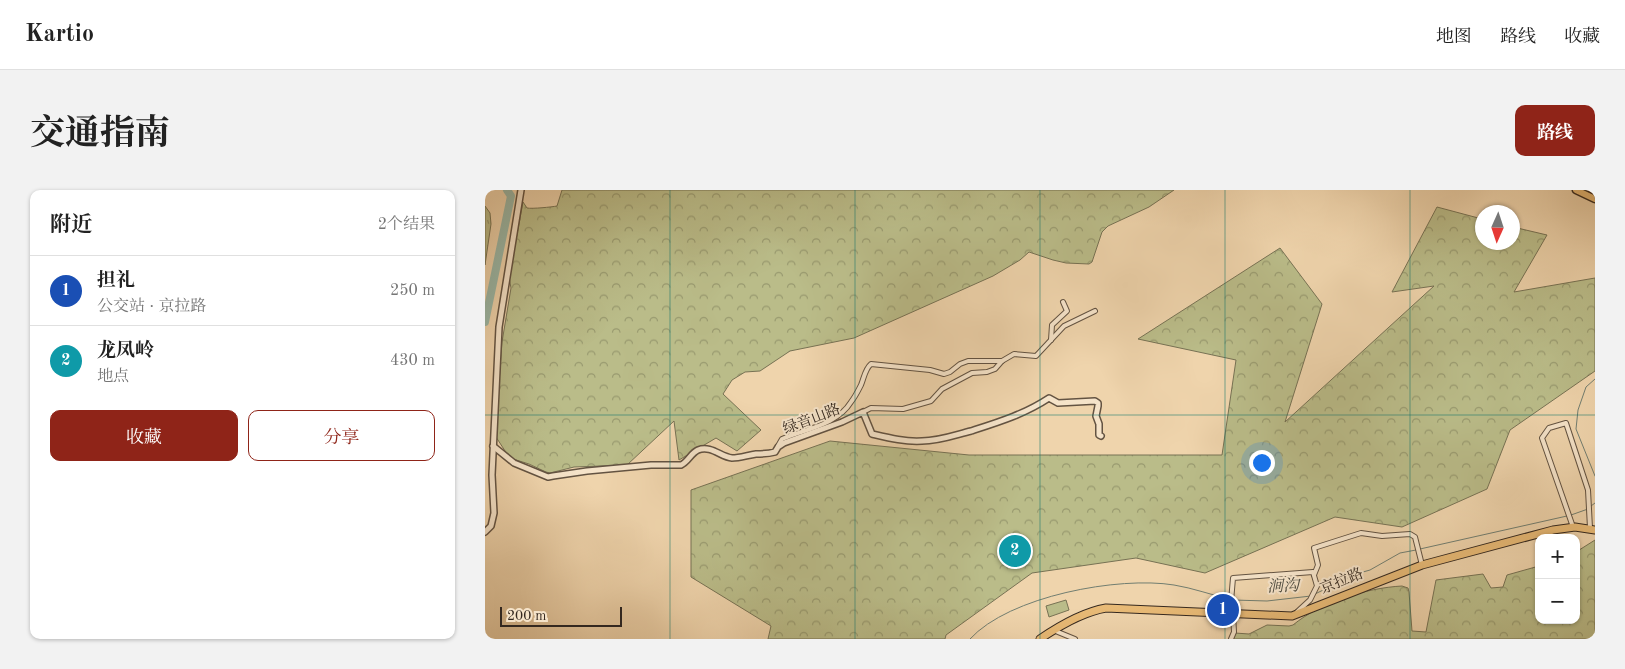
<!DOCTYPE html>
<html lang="zh">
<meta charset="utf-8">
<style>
:root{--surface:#fff;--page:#f2f2f2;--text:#222;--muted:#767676;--line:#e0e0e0;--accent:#8f2418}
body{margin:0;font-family:"Old Standard TT","Noto Serif SC",serif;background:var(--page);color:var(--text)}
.controls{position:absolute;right:15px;bottom:15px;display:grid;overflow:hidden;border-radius:10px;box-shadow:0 1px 4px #0004}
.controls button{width:45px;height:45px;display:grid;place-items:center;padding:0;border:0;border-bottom:1px solid var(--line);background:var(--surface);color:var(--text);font:25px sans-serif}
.compass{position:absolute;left:990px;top:15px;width:45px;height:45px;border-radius:50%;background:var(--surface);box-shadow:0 1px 4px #0004;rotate:183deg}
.scale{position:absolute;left:15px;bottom:12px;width:122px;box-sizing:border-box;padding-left:5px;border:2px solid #34281f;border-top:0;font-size:14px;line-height:18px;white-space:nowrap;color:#34281f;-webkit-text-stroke:4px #f5e3c9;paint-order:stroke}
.you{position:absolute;left:776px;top:272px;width:18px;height:18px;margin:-12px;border:4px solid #fff;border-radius:50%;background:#1a73e8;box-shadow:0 0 0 8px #1a73e833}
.badge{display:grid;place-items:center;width:32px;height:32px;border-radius:50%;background:var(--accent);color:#fff;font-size:16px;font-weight:700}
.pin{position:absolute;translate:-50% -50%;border:2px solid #fff;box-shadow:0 1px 5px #0006}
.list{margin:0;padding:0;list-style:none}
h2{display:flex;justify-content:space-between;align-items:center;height:65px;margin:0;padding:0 20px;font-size:21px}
h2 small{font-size:16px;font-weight:400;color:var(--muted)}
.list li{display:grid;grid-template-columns:32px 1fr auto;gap:15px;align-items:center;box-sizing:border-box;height:70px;padding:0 20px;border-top:1px solid var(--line)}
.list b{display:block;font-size:19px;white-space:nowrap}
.list p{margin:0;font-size:16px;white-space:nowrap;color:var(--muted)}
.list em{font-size:16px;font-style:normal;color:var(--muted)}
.actions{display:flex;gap:10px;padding:15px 20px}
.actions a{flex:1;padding:11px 0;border:1px solid var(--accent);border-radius:10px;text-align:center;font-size:18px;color:var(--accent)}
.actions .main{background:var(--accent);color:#fff}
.map{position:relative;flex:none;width:1110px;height:449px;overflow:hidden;border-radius:10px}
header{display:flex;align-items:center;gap:30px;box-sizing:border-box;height:70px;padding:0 25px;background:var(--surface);border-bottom:1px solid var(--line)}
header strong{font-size:24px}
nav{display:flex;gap:28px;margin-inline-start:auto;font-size:18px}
.intro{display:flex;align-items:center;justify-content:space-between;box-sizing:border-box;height:120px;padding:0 30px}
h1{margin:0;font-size:35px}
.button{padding:12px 22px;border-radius:10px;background:var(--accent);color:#fff;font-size:18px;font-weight:700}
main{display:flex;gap:30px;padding:0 30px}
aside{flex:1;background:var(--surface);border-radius:10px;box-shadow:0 1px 4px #0004}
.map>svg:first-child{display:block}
.grass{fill:url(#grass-tufts);stroke:#777254}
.forest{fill:url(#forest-crowns);stroke:#777254}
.garden{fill:#babc89;stroke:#777254}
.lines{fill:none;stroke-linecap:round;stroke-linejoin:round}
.stream{stroke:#717e71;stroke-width:1}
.river{stroke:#9ab8a8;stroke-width:8}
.minor-casing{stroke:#635342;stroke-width:6}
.tertiary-casing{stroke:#635342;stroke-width:8}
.primary-casing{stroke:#34281f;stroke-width:9}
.trunk-casing{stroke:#34281f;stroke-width:9}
.minor{stroke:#f5e3c9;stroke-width:4}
.tertiary{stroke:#f5e3c9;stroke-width:5}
.primary{stroke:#e8ba76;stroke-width:6}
.trunk{stroke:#e8ba76;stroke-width:7}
.grid{fill:none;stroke:#0f766e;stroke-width:1;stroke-opacity:0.55}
.labels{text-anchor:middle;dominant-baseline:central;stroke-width:4;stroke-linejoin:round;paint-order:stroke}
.street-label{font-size:15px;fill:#34281f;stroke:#f5e3c9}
.water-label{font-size:16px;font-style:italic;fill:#4e4c41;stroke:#f5e3c9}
</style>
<header>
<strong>Kartio</strong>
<nav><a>地图</a><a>路线</a><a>收藏</a></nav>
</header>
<div class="intro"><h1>交通指南</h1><a class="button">路线</a></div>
<main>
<aside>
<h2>附近<small>2个结果</small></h2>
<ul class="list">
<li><span class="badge" style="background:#1a4fb4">1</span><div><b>担礼</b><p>公交站 · 京拉路</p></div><em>250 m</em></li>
<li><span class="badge" style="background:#0f9aa8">2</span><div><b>龙凤岭</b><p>地点</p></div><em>430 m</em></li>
</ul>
<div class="actions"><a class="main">收藏</a><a>分享</a></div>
</aside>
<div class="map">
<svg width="1110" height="449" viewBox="0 0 1110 449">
<defs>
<pattern id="grass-tufts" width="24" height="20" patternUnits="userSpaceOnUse" patternTransform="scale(1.25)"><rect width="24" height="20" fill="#babc89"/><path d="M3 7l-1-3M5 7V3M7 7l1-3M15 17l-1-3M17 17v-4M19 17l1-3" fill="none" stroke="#98996f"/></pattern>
<pattern id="forest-crowns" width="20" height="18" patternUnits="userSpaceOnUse" patternTransform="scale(1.25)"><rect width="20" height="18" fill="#babc89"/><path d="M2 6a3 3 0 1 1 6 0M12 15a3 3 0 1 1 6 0" fill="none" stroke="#98996f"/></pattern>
</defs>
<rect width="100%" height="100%" fill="#efd4ac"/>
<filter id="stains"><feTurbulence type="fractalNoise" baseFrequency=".004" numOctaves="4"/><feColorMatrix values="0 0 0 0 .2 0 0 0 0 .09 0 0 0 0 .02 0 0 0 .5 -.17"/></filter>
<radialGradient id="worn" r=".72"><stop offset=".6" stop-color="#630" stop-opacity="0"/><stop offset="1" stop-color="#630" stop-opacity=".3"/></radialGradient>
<polygon class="grass" points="0,16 5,23 6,34 0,75"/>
<g class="forest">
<path d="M77,0H689L664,17L623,36L617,42L607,72L604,74L581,73L568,70L544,62L535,70L508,86L369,148L305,161L275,181L260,182L247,190L238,204L276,240L252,261L231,248L194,270L189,231L142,275L89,277L65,283L61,282L44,274L28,269L22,264L11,247V234L17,152L26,98L24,87L38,12L42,18C47,19 67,17 72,16Z"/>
<polygon points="952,17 997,29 998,52 1028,52 1028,37 1062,45 1029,102 1110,88 1110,181 1025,240 1002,299 917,337 850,327 720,383 651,368 547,383 461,445 460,449 283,449 286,436 206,387 206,300 345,251 484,265 737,265 751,170 653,149 795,58 837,114 800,232 949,96 907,102"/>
<path d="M1110,350V449H745L750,443L764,444L782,435L804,436L808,435C836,412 881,398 917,396L923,398L924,402L927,441L941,442L951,390L998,384L1006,398L1018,397L1022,385L1054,376V430H1091V362Z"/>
</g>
<polygon class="garden" points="581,410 584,420 564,427 561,416"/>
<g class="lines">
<g class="stream">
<polyline points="1110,189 1101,197 1093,220 1091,239 1110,286"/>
<polyline points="1106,316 1110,313"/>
<polyline points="1086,325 1103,319"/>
<polyline points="935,359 1082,326"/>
<polyline points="830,404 871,384 885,380 915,363 931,360"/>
<polyline points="748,410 782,411 826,406"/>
<path d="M485,449C524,406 634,386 689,395C708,398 726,405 745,409"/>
</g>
<polyline class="river" points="0,132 26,6 22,0"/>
<defs>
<g id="minor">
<polyline points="566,150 567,135 582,121 578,112"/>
<polyline points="378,222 386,218 418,219 446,211 457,199 487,183 502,182 510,179 517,171 529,164 551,166 579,136 610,121"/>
<path d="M293,256L297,249C320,239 352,235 366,212C370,207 373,201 376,195C379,188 380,179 386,174L445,180L459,184L465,182L475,174L483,171H517"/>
<polyline points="1088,337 1057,248 1064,238 1081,233 1103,300 1105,338"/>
<polyline points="829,385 833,375 829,358 876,343 897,346 925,344 930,347 937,375"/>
<polyline points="745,423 748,388 828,382 832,396 825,410 812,422"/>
<polyline points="568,440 590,449"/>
<polyline points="746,449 749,442 748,424"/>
</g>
<g id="tertiary">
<path d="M8,256L29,273L63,287L68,286L102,281L166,275H196C203,272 206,263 213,260C226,255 236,267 247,268C255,268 263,265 271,264C278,264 283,264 290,262L293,257L299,253L357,232L378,222L387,244C404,248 420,252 437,251C454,251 470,245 486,241C514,232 540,224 564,208L573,213L610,211L613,213V216L611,226L614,234V245L616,246"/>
<polyline points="0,342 6,336 9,323 7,285 14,137 36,0"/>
</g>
<polyline id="primary" points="1091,0 1110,9"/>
<path id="trunk" d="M555,449C574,436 598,422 621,418L807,426L937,375L1068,340L1090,337L1110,340"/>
</defs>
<use href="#minor" class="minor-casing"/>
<use href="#tertiary" class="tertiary-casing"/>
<use href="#primary" class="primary-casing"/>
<use href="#trunk" class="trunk-casing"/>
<use href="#minor" class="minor"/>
<use href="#tertiary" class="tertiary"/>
<use href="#primary" class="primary"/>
<use href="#trunk" class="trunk"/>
</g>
<path class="grid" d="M185,0V449M370,0V449M555,0V449M740,0V449M925,0V449M0,225H1110"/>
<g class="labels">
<g class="street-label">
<text transform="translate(327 230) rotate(-21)">绿音山路</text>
<text transform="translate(857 392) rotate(-22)">京拉路</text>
</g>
<g class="water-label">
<text transform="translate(798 397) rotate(-3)">涧沟</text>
</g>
</g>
<rect width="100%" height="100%" filter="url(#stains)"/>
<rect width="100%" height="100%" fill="url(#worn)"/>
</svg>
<div class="controls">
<button>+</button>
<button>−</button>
</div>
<svg class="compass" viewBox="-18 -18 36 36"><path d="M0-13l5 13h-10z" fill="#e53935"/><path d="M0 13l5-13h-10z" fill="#767676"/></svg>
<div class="scale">200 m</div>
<div class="you"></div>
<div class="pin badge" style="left:738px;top:420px;background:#1a4fb4">1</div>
<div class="pin badge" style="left:530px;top:361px;background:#0f9aa8">2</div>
</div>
</main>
